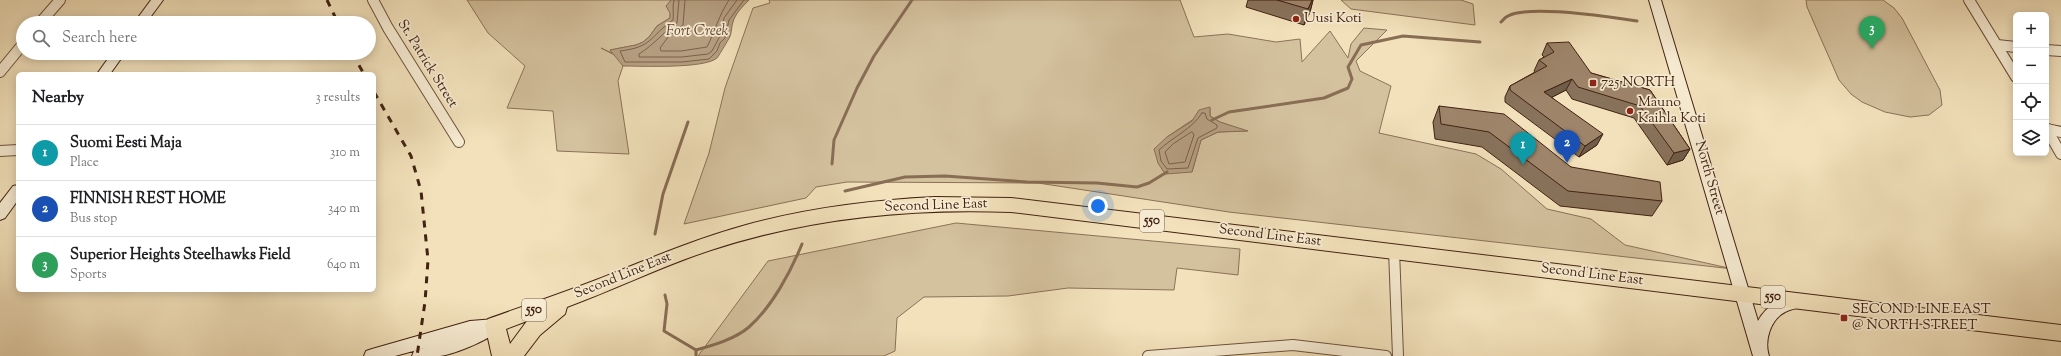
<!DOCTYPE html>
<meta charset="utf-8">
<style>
:root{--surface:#fff;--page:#f6f6f6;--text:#202124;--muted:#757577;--line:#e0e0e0;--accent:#d93025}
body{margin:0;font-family:"Sorts Mill Goudy",serif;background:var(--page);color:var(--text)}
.controls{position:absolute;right:12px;top:12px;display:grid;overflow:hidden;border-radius:6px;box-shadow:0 2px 10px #0003}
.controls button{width:36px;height:36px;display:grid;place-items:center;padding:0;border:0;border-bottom:1px solid var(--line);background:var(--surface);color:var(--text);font:20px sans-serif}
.you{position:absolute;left:1098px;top:206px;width:14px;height:14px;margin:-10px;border:3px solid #fff;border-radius:50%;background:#1a73e8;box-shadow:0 0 0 6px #1a73e833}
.badge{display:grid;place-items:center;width:26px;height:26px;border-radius:50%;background:var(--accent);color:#fff;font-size:13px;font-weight:700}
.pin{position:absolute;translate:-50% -33px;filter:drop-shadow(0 1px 2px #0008)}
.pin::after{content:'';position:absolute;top:21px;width:14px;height:12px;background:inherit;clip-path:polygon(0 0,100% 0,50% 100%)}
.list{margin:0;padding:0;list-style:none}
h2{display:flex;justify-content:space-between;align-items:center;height:52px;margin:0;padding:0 16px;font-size:17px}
h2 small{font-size:13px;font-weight:400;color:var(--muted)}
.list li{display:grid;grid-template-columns:26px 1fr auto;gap:12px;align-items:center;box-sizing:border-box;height:56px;padding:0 16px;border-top:1px solid var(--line)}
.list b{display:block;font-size:15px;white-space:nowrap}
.list p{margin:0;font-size:13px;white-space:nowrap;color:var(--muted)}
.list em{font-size:13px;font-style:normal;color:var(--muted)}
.icon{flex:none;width:22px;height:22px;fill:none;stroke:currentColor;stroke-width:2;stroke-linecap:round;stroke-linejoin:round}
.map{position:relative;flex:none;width:2061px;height:356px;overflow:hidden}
.search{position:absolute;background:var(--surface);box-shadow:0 2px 10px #0003;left:16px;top:16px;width:360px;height:44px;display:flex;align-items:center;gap:10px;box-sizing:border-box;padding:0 14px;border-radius:22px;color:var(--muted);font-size:15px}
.panel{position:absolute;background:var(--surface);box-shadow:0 2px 10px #0003;left:16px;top:72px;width:360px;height:220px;border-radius:6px}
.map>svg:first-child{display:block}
.green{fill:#d4c19e;stroke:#8b7258;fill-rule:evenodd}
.water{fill:#b6a082;stroke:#886e55}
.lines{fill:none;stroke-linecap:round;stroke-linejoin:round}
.shore{stroke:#7c614a;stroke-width:1}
.stream{stroke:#886e55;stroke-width:3}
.street-casing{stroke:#6e523c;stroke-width:12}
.secondary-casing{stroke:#422212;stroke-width:2}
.highway-casing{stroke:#422212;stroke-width:2}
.street{stroke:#f7ecd3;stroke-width:10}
.secondary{fill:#f7ecd3;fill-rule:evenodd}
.highway{fill:#f2e1bb;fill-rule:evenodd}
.rail{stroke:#422212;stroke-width:3;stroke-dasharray:7 7;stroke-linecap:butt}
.wall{fill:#88725b;stroke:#422212}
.shaded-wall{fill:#6f5d4a;stroke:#422212}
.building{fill:#9e856a;stroke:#422212}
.poi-dot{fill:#8f2418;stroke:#f7ecd3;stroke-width:1.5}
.labels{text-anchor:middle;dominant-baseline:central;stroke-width:3.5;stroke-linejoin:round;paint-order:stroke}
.shield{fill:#f7ecd3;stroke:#785f4c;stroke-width:1}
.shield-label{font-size:13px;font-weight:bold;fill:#422212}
.poi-label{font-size:14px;fill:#422212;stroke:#f7ecd3;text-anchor:start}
.street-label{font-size:14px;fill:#422212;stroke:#f7ecd3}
.water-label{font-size:15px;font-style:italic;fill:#654834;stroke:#f7ecd3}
</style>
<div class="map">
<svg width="2061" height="356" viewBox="0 0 2061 356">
<rect width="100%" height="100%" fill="#f2e1bb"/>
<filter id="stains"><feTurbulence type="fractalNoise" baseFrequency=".005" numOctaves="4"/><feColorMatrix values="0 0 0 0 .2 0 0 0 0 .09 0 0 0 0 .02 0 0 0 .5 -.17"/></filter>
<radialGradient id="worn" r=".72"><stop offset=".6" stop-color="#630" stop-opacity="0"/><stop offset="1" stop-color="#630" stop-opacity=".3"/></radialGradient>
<g class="green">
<polygon points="467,0 671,0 670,18 657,26 649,37 643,42 636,45 610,50 612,53 601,48 618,57 623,66 618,81 629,154 557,151 553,111 507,108 525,66 488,33"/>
<path d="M769,0H1180L1194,37L1228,34L1276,42L1300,39L1302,62L1330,31L1348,58L1351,44L1364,28L1387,30L1356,61L1360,71L1391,86L1379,133L1476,154L1501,169L1547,209L1591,219L1625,245L1733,269L1229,212L1038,183L847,182L816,187L806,198L684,224L709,153L725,88L753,8L770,3ZM1210,108V116L1220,122L1246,131L1218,132L1201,140L1192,172L1167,137Z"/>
<polygon points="1341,0 1461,0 1473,4 1475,25 1351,9"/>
<polygon points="1806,0 1883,0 1894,8 1902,18 1940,90 1942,105 1929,115 1910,117 1885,112 1862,102 1851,94 1839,80 1807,7"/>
<polygon points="956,223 1240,249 1238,275 1177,268 1174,290 1068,288 1008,296 924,297 897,318 895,351 884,356 698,356 768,261"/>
</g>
<g class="water">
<path d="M671,0H749C743,6 735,14 733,22C731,28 732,35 728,40C727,42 718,57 717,58C704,69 642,66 623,66L610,50L636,45L643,42L649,37L657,26L670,18V13L666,6Z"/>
<polygon points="1210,107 1210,116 1220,122 1248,131 1218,132 1201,140 1192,172 1165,174 1158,163 1154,149 1167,137 1192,121 1199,110"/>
</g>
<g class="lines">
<g class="shore">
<path d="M674,0C672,7 674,13 673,20C649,37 653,47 620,51L625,62H682L709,59L717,51L720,43L725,38L729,20L744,0"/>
<path d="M679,0L677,23C662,33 655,44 639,54V57H682L708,54L712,51L720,36L724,18L737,0"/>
<path d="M685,0L683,25L668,37L660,48L661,51H681L707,47C715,31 719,15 729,0"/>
<path d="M1202,113H1205L1207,119L1217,125V128L1198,138L1188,168L1167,169L1161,161L1159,150C1174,136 1191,130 1202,113Z"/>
<polygon points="1192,132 1194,135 1185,162 1169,164 1165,152 1173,144"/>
</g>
<g class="stream">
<path d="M1501,22C1503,20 1505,17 1508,16C1529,5 1611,17 1637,21"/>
<polyline points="1212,120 1229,112 1324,98 1348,88 1352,79 1348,67 1361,45 1403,36 1480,42"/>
<polyline points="832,164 834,140 857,88 874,56 912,0"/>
<polyline points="845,191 905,177 945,176 1027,182 1097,183 1137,187 1149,183 1167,172"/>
<polyline points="655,234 663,194 688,122"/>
<polyline points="665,295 667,304 664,331 696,350 696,356"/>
<path d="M696,350C714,345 735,339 749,327C772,307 791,271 802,244"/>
</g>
<defs>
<g id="street">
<polyline points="373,0 388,28 459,142"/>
<polyline points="1969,0 2016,77"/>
<polyline points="40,23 60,0"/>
<polyline points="1997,45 2016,47"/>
<polyline points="2046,50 2061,51"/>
<polyline points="0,72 23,44"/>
<polyline points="2046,128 2061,154"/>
<polyline points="2047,129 2061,132"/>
<polyline points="0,151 18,150"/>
<polyline points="1394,250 1398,356"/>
<polyline points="1148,356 1293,345 1386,356"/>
</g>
<g id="secondary">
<polygon points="151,0 163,0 146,23 134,23"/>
<path d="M1649,0H1661L1758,321C1766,306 1786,292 1803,298L1806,302L1803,306C1798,308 1791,309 1785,312C1770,320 1764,341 1769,356H1753Z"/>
<polygon points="112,53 125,53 110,74 97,74"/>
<polygon points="18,185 18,200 5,218 0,220 0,203 13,186"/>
<path d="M495,319L501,320L503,325C496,338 455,354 440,356C431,356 421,356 412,356L414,351L428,347L395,356H364L366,351L372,349L470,321Z"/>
</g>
<path id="highway" d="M935,197L1011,198L2061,325V341L1011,212C909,208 809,218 711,250C662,266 616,289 567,307L565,314L540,335L524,356H492L485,325L488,319C524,306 560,294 596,280C646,260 695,239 746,225C808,208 871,200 935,197ZM527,321L510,344L506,329Z"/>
</defs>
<use href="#street" class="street-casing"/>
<use href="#secondary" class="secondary-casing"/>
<use href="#highway" class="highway-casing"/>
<use href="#street" class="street"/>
<use href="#secondary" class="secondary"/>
<use href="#highway" class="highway"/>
<g class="rail">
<polyline points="327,0 338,23"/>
<polyline points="352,53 364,74"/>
<polyline points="374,92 411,156 421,191 428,260 425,302 417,356"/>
</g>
</g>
<g class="wall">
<polygon points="1248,0 1313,0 1310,12 1304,25 1246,7"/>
<polygon points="1547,43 1591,73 1650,90 1690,149 1683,160 1667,165 1634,118 1572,99 1566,90 1552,97 1597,145 1579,157 1505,102 1505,97 1510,86 1535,72 1534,71 1539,60 1544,57 1542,55"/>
<polygon points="1439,106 1571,167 1662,201 1652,216 1560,206 1482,147 1435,139 1433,122"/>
</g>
<g class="shaded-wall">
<polygon points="1312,0 1313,0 1310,12 1304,25 1308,9"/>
<polygon points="1572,79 1566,90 1539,104 1544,92"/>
<polygon points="1603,134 1597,145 1579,157 1585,146"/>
<polygon points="1690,149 1683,160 1667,165 1674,153"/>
</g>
<g class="building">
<polygon points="1277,0 1312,0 1308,9"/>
<polygon points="1569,42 1591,73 1650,90 1690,149 1674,153 1640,106 1578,87 1572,79 1544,92 1603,134 1585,146 1510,90 1510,86 1547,66 1539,60 1554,52 1547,43"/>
<polygon points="1439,106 1504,114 1571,167 1660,182 1662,201 1568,191 1489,132 1441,124"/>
</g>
<g class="poi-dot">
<circle cx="1296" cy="19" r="4"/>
<rect x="1589" y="79" width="8" height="8" rx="2"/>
<circle cx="1630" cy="111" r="4"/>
<rect x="1840" y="314" width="8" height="8" rx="2"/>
</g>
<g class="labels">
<g class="shield">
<rect x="1140" y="210" width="24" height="22" rx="3"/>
<rect x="1761" y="286" width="24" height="22" rx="3"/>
<rect x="522" y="299" width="24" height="22" rx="3"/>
</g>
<g class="shield-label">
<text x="1152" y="221">550</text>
<text x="1773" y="297">550</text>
<text x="534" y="310">550</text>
</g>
<g class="poi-label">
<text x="1304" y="19">Uusi Koti</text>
<text x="1601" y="83">725 NORTH</text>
<text x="1638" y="103">Mauno<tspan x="1638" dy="16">Kaihla Koti</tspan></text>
<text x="1852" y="310">SECOND LINE EAST<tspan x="1852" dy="16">@ NORTH STREET</tspan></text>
</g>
<g class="street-label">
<text transform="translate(427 64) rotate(58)">St. Patrick Street</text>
<text transform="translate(1709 178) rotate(74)">North Street</text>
<text transform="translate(936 206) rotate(-2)">Second Line East</text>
<text transform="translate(1270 236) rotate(7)">Second Line East</text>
<text transform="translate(1592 275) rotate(7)">Second Line East</text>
<text transform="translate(623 276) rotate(-22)">Second Line East</text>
</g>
<g class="water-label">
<text x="697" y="31">Fort Creek</text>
</g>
</g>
<rect width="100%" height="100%" filter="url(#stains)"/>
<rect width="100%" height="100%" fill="url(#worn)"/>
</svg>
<div class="controls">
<button>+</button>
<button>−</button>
<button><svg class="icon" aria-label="locate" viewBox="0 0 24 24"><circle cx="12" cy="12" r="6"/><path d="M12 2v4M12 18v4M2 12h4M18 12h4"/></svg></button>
<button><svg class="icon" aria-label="layers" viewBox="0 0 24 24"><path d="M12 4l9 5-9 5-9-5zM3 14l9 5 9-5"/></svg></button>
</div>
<div class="you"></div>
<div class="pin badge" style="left:1523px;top:165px;background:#0f9aa8">1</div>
<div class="pin badge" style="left:1567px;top:163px;background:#1a4fb4">2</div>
<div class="pin badge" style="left:1872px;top:49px;background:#2e9e5b">3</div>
<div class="search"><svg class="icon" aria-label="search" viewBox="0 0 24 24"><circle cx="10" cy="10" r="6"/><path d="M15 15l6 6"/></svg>Search here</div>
<section class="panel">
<h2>Nearby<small>3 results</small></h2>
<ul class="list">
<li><span class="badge" style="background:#0f9aa8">1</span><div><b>Suomi Eesti Maja</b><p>Place</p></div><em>310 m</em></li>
<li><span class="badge" style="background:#1a4fb4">2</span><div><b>FINNISH REST HOME</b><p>Bus stop</p></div><em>340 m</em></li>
<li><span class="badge" style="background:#2e9e5b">3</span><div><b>Superior Heights Steelhawks Field</b><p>Sports</p></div><em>640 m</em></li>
</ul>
</section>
</div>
